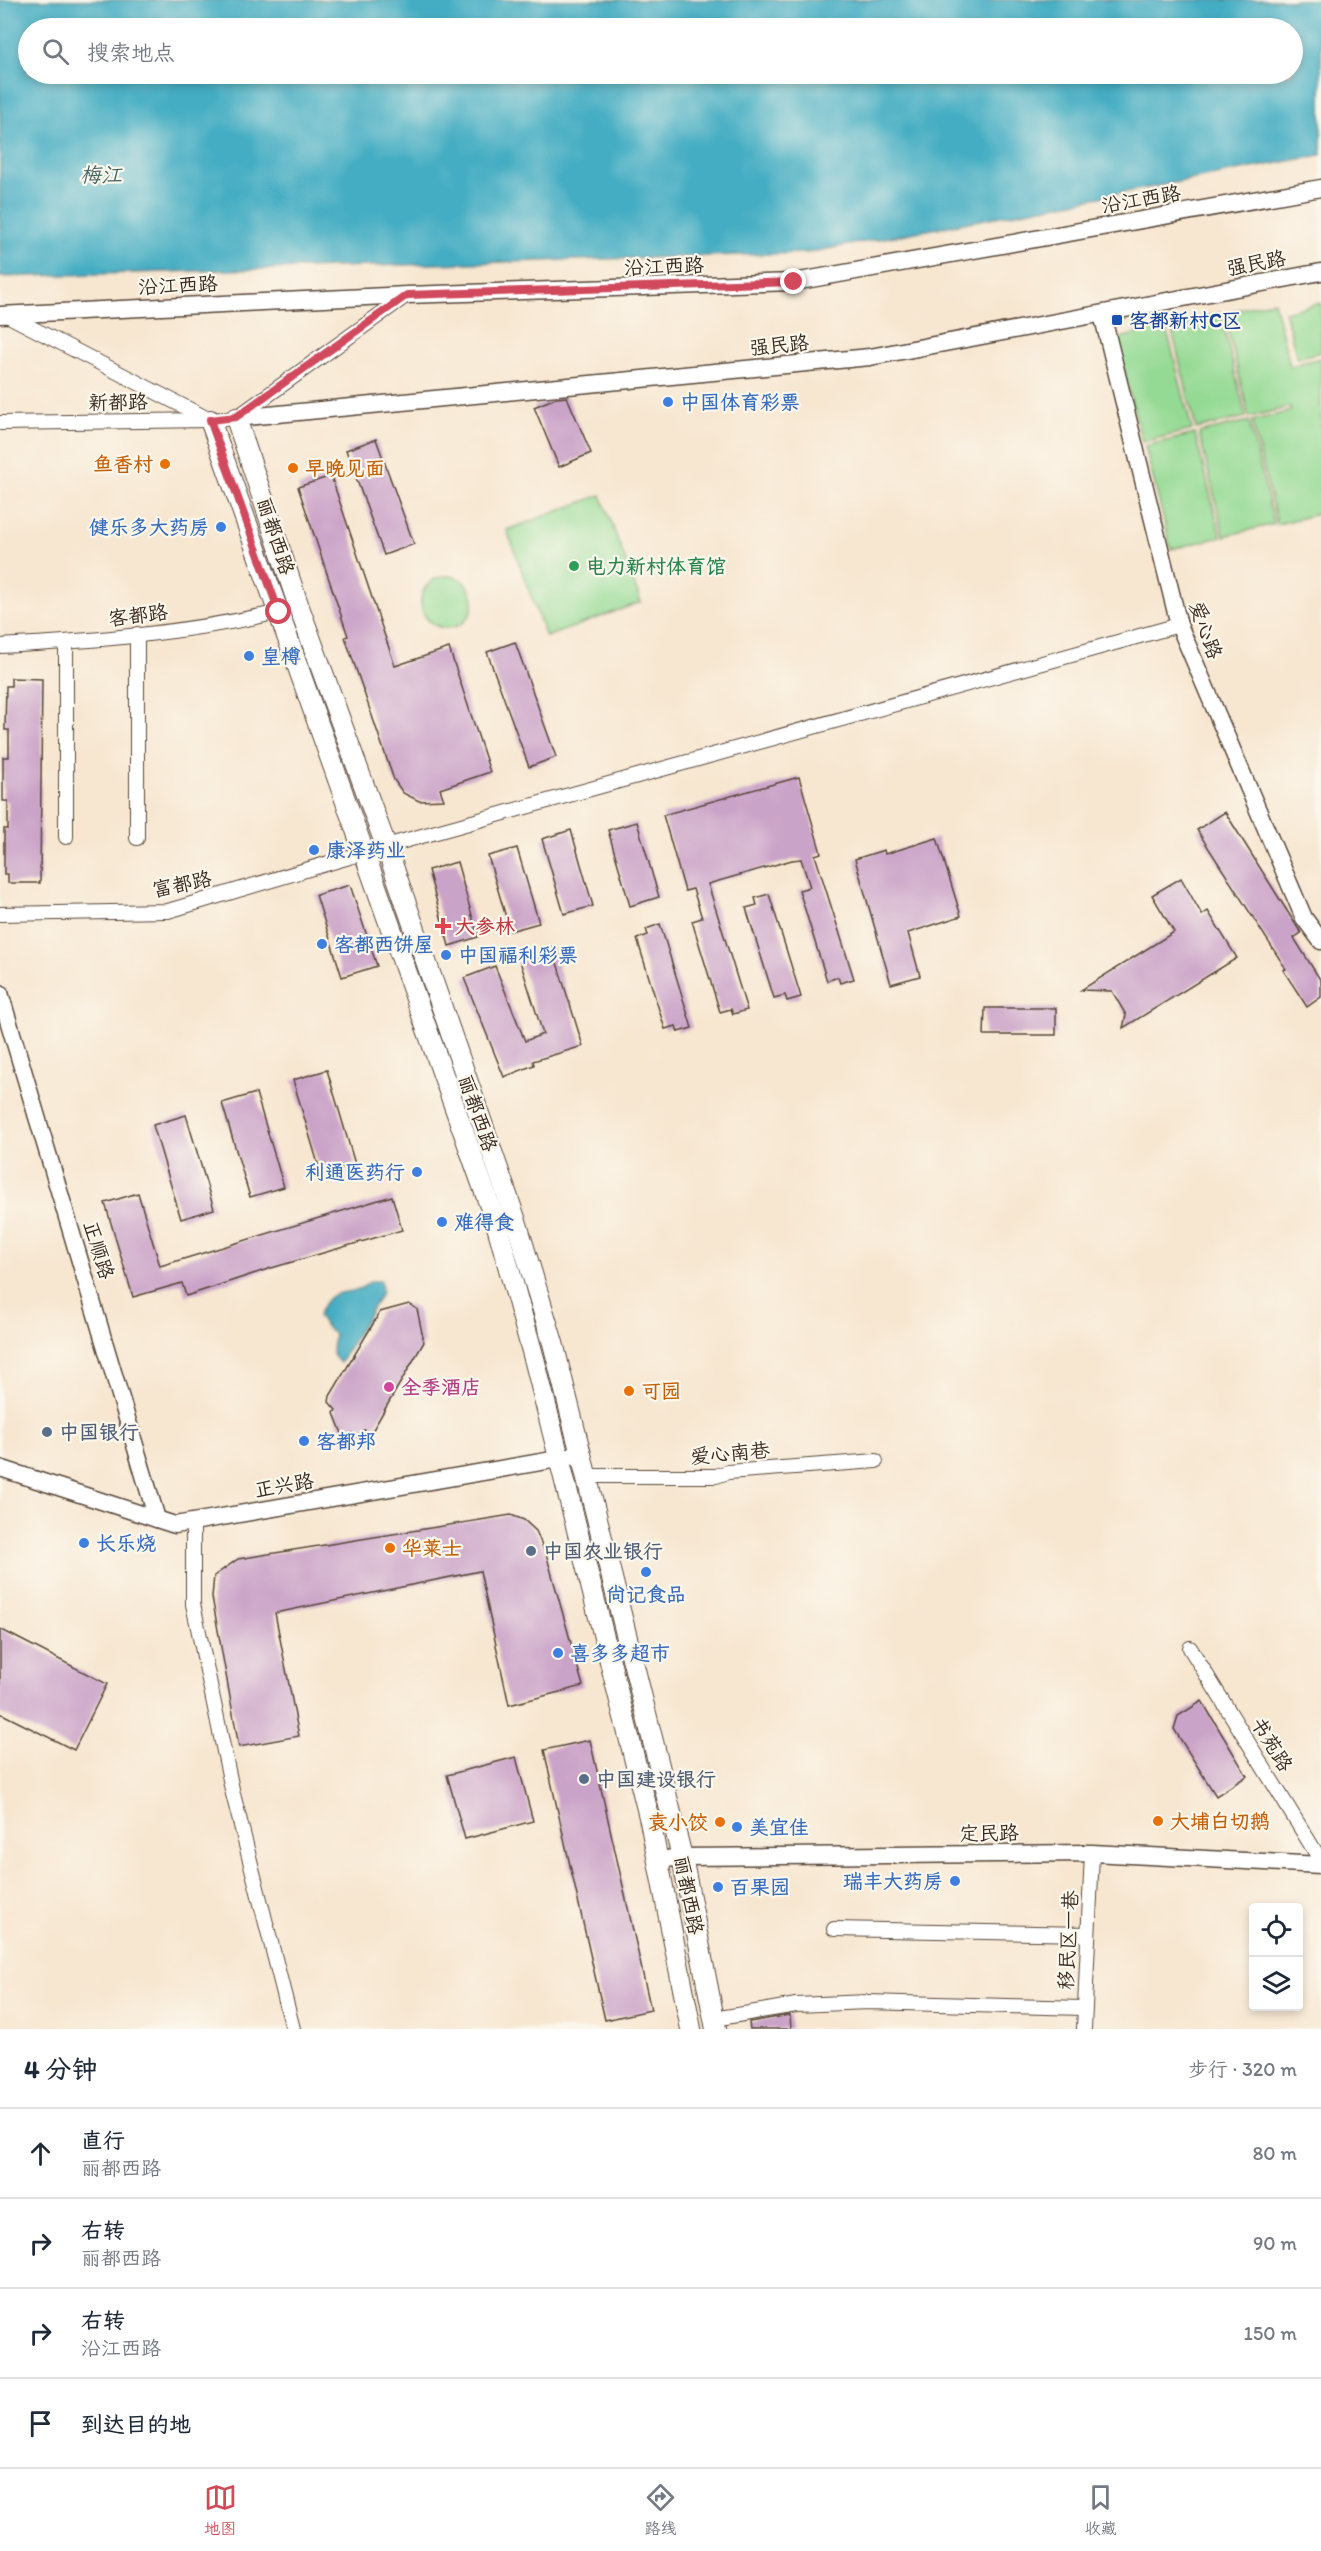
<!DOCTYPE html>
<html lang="zh">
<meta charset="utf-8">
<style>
:root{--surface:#fff;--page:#f6f6f7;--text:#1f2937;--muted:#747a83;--line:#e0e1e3;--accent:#d1495b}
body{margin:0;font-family:Itim,"LXGW WenKai TC",sans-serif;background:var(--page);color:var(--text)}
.controls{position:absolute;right:18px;bottom:18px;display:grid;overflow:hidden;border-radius:6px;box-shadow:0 3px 9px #0003}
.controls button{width:54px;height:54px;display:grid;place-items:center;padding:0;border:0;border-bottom:2px solid var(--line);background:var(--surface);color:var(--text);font:30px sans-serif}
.stop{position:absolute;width:18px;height:18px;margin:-14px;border:4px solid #d1495b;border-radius:50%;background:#fff}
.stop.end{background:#d1495b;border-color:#fff;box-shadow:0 2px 6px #0008}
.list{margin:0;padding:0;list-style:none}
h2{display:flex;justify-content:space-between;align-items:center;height:78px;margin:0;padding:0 24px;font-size:26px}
h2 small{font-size:20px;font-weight:400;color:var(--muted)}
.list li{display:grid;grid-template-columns:39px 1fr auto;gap:18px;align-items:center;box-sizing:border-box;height:90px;padding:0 24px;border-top:2px solid var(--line)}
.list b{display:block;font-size:22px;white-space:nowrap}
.list p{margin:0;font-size:20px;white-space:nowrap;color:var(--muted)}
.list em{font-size:20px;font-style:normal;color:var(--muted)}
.icon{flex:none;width:33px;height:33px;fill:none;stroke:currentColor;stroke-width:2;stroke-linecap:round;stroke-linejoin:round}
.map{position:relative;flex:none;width:1321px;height:2029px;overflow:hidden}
.search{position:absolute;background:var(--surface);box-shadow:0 3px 9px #0003;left:18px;right:18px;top:18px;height:66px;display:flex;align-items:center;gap:15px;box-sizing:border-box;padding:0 21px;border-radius:33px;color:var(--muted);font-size:22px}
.sheet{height:438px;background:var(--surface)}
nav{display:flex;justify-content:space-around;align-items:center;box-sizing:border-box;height:84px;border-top:2px solid var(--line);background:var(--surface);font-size:16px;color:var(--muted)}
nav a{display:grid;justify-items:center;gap:3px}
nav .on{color:var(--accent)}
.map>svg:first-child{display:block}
.green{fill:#95da94;stroke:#688259;stroke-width:1.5}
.water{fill:#44adc3;stroke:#406c70;stroke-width:1.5;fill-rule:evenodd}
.building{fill:#caa3c8}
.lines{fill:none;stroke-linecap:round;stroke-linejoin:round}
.minor-casing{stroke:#574639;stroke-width:16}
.tertiary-casing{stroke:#574639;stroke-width:19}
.secondary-casing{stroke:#574639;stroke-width:22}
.minor{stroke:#fff;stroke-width:14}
.tertiary{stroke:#fff;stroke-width:16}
.secondary{stroke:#fff;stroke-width:20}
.route{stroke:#d1495b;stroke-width:8}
.transit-dot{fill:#1a4fb4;stroke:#fbf7ec;stroke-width:2}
.shop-dot{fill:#3f7fe0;stroke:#fbf7ec;stroke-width:2}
.food-dot{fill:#e8710a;stroke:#fbf7ec;stroke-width:2}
.leisure-dot{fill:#2e9e5b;stroke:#fbf7ec;stroke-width:2}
.health-dot{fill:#e0444e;stroke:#fbf7ec;stroke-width:2}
.hotel-dot{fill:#d1479c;stroke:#fbf7ec;stroke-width:2}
.service-dot{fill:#5c6f8a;stroke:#fbf7ec;stroke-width:2}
.labels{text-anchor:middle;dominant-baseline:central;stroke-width:4.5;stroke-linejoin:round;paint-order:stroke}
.street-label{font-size:20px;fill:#3b2a1e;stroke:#fbf7ec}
.transit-label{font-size:20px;font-weight:bold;fill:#164399;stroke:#fbf7ec;text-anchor:start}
.shop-label{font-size:20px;font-weight:bold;fill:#366cbe;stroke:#fbf7ec;text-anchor:start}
.food-label{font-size:20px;font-weight:bold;fill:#c56008;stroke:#fbf7ec;text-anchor:start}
.leisure-label{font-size:20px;font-weight:bold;fill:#27864d;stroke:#fbf7ec;text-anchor:start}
.health-label{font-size:20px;font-weight:bold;fill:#be3a42;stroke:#fbf7ec;text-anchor:start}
.hotel-label{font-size:20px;font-weight:bold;fill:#b23c85;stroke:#fbf7ec;text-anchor:start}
.service-label{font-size:20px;font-weight:bold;fill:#4e5e75;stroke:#fbf7ec;text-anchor:start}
.water-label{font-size:21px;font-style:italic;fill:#3f5e60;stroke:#fbf7ec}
</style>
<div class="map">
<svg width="1321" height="2029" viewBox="0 0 1321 2029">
<rect width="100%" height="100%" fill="#fbf7ec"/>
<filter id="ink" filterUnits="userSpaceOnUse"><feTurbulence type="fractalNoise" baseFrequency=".0167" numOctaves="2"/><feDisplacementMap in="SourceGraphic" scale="12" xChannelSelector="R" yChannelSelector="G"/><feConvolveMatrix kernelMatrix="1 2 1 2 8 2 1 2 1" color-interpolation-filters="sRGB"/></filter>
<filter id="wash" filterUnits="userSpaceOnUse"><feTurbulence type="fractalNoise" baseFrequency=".008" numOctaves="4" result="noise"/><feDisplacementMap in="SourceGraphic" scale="24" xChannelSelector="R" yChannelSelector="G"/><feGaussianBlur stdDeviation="1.35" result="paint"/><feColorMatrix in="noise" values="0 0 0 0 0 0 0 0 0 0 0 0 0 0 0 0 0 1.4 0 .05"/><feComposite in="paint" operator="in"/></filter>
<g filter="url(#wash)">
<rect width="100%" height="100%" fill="#f7e6d0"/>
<g class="green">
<polygon points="1274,301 1290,366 1321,358 1321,523 1318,514 1277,524 1252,421 1291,411 1290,407 1249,417 1224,313"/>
<polygon points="1321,303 1321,352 1297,358 1285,312"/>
<polygon points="1220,313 1246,417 1196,429 1171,326"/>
<polygon points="1166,326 1192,430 1142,442 1116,339"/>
<polygon points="1249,421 1274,524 1224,536 1199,433"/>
<polygon points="1195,434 1221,537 1171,549 1145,446"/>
<polygon points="601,495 641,602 546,637 507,530"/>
<circle cx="447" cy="602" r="26"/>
</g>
<g class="water">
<path d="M0,0H1321V155L806,253L0,277ZM28,28H1292V74H28Z"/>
<path d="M371,1281H381L382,1292L340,1363C330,1354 331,1348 335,1335L328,1329L318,1316C333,1279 346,1303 371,1281Z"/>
</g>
<g id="blocks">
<g class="building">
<polygon points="567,397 591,453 559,467 534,407 556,398"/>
<polygon points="376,439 414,544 384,555 346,450"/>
<polygon points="331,476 395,666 449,648 490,772 440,789 444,800 419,801 403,793 394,780 345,637 348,636 298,487"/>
<polygon points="515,642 556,757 529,767 487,652"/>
<polygon points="11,678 42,679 40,883 8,883 8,874 4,874 4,829 8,829 8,801 3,801 3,757 9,757 9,730 5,730 6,686 11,686"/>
<polygon points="799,777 821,853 815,855 854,979 840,983 838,977 827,981 799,890 810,887 801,859 792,860 708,884 747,1010 733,1014 731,1009 720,1012 692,921 702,918 693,889 685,891 663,815"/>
<polygon points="1225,812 1301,933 1294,938 1321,981 1321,997 1307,1007 1283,970 1286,969 1197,830"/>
<polygon points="637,822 659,897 630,906 608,830"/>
<polygon points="571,830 593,906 564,914 542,839"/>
<polygon points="937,838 961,916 908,933 920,976 891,984 855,859 884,850 885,854"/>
<polygon points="517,848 539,923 510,931 488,856"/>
<polygon points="457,862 478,937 449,946 428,870"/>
<polygon points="1181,878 1202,915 1208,911 1237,958 1123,1028 1126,1015 1112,991 1081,990 1174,932 1152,895"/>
<polygon points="350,885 377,966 342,977 316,895"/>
<polygon points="769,894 801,997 787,1001 785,995 774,998 746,908 757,905 755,898"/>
<polygon points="660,924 692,1028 678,1032 676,1026 665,1029 637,939 648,935 646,929"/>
<polygon points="552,947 583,1046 533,1061 534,1065 504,1077 464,978 495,966 525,1041 543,1034 519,958"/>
<polygon points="985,1008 1056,1008 1056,1035 984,1035"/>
<polygon points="327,1070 355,1164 321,1174 293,1080"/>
<polygon points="256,1093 284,1187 250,1197 222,1103"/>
<polygon points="186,1115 214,1209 181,1219 153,1125"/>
<polygon points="138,1193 160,1266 392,1196 402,1230 268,1269 186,1296 182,1283 133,1297 105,1203"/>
<polygon points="409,1304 417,1309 424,1342 371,1433 364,1430 356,1437 352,1433 343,1436 334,1413 336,1410 329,1402 330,1396 380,1312"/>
<polygon points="511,1515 524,1520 536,1531 547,1557 583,1686 509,1705 480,1571 275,1613 299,1736 239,1747 212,1597 214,1576 238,1559"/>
<polygon points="0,1629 107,1684 74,1750 0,1713"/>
<polygon points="1202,1701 1247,1776 1216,1796 1174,1729 1178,1716"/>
<polygon points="590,1740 651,2010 605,2020 544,1750"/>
<polygon points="516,1757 533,1821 465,1839 447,1775"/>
<polygon points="790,2015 791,2029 750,2029 749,2022"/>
</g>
</g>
</g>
<g filter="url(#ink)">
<use href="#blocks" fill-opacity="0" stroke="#574639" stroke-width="1.5"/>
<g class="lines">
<defs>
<g id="minor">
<polyline points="5,314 208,419"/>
<polyline points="0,423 210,420 236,418 407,295"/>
<path d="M0,646C93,641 188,633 279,612"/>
<polyline points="66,837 66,643"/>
<polyline points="137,838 137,634"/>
<polyline points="0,914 168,911 386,846 1179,625"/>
<polyline points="587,1476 716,1476 728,1472 876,1461"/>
<polyline points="193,1522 193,1604 233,1794 293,2029"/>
<polyline points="1190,1648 1321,1861"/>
<polyline points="834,1929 1087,1934"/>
<polyline points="714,2019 796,2005 868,2002 1083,2008"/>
<polyline points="1084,2029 1092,1853"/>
</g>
<g id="tertiary">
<polyline points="1102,314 1179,625 1304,918 1321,941"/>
<polyline points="0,315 407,295 794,282 1321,188"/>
<polyline points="236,418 870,357 1321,272"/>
<polyline points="0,993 157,1519"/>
<polyline points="0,1468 175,1525 581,1455"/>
<polyline points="658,1860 682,1857 1092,1853 1321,1865"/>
</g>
<g id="secondary">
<polyline points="236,418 299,607 386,846 516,1221 553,1343 682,1857 716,2029"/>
<polyline points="210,420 497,1226 535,1362 650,1821 691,2029"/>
</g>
</defs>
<use href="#minor" class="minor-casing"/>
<use href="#tertiary" class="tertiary-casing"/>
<use href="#secondary" class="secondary-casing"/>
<use href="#minor" class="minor"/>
<use href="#tertiary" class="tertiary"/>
<use href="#secondary" class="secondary"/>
</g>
</g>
<g class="lines" filter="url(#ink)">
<polyline class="route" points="279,612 210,420 236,417 407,295 794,282"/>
</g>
<rect class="transit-dot" x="1111" y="314" width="12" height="12" rx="3"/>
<g class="shop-dot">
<circle cx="668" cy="402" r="6"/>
<circle cx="221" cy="527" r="6"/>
<circle cx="249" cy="656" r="6"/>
<circle cx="314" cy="850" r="6"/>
<circle cx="322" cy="944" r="6"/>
<circle cx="446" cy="955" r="6"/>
<circle cx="417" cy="1172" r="6"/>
<circle cx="442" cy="1222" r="6"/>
<circle cx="304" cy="1441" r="6"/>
<circle cx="84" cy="1543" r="6"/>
<circle cx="646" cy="1572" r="6"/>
<circle cx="558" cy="1653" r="6"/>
<circle cx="737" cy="1827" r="6"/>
<circle cx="955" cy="1881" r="6"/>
<circle cx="718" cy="1887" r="6"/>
</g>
<g class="food-dot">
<circle cx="165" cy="464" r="6"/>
<circle cx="293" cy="468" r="6"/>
<circle cx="629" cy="1391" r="6"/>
<circle cx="390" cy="1548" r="6"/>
<circle cx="1158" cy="1821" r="6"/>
<circle cx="720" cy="1822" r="6"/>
</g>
<circle class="leisure-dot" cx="574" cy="566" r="6"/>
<path class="health-dot" d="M440 917h6v6h6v6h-6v6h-6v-6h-6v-6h6z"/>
<circle class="hotel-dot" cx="389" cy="1387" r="6"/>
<g class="service-dot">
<circle cx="47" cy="1432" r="6"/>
<circle cx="531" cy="1551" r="6"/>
<circle cx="584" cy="1779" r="6"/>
</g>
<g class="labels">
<g class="street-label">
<text transform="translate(1141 199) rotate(-10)">沿江西路</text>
<text transform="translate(1256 263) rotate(-11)">强民路</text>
<text transform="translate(664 266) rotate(-2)">沿江西路</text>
<text transform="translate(178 285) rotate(-3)">沿江西路</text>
<text transform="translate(779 345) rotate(-6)">强民路</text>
<text transform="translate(118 402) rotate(-1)">新都路</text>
<text transform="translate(276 536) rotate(72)">丽都西路</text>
<text transform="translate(138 615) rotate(-7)">客都路</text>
<text transform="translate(1206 630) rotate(70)">爱心路</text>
<text transform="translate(182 884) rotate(-12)">富都路</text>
<text transform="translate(478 1113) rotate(71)">丽都西路</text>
<text transform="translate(99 1250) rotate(73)">正顺路</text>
<text transform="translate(730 1453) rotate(-5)">爱心南巷</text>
<text transform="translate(284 1485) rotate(-10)">正兴路</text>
<text transform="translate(1272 1744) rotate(58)">书苑路</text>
<text transform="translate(989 1833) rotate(-1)">定民路</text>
<text transform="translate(689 1895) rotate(79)">丽都西路</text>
<text transform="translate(1068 1940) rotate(-87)">移民区一巷</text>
</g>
<g class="transit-label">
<text x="1129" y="320">客都新村C区</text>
</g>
<g class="shop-label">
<text x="680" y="402">中国体育彩票</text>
<text x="209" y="527" text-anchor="end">健乐多大药房</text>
<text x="261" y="656">皇樽</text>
<text x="326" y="850">康泽药业</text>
<text x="334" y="944">客都西饼屋</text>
<text x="458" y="955">中国福利彩票</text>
<text x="405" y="1172" text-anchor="end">利通医药行</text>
<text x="454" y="1222">难得食</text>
<text x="316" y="1441">客都邦</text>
<text x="96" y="1543">长乐烧</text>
<text x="646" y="1594" text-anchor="middle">尚记食品</text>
<text x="570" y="1653">喜多多超市</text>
<text x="749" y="1827">美宜佳</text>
<text x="943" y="1881" text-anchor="end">瑞丰大药房</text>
<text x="730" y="1887">百果园</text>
</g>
<g class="food-label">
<text x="153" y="464" text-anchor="end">鱼香村</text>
<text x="305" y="468">早晚见面</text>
<text x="641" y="1391">可园</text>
<text x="402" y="1548">华莱士</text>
<text x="1170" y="1821">大埔白切鹅</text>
<text x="708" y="1822" text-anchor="end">袁小饺</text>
</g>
<g class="leisure-label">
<text x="586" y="566">电力新村体育馆</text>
</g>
<g class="health-label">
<text x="455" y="926">大参林</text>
</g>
<g class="hotel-label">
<text x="401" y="1387">全季酒店</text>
</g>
<g class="service-label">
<text x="59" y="1432">中国银行</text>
<text x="543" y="1551">中国农业银行</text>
<text x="596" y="1779">中国建设银行</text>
</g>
<g class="water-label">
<text x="101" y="174">梅江</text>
</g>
</g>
</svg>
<div class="controls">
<button><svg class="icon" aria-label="locate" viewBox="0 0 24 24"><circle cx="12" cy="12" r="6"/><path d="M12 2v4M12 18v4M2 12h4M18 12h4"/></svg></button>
<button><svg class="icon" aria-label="layers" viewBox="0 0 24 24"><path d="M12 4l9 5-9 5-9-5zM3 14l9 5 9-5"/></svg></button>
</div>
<div class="stop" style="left:279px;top:612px"></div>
<div class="stop end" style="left:794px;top:282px"></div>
<div class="search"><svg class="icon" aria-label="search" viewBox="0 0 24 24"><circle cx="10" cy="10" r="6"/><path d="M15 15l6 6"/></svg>搜索地点</div>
</div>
<section class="sheet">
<h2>4 分钟<small>步行 · 320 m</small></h2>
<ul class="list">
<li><svg class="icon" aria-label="ahead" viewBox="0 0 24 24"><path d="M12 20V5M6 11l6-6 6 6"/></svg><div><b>直行</b><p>丽都西路</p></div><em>80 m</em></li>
<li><svg class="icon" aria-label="right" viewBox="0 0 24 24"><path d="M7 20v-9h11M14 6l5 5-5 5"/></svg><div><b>右转</b><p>丽都西路</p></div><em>90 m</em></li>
<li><svg class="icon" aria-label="right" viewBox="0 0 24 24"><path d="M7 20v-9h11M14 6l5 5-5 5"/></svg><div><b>右转</b><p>沿江西路</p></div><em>150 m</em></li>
<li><svg class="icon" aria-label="arrive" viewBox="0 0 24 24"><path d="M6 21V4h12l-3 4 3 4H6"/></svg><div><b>到达目的地</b></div></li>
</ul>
</section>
<nav>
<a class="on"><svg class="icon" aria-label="map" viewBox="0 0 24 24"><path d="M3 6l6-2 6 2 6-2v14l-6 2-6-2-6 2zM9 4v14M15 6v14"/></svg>地图</a>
<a><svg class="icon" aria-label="directions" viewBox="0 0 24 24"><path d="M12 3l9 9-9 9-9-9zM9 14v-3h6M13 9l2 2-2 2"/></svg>路线</a>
<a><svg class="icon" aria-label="saved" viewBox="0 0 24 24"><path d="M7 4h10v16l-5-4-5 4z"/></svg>收藏</a>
</nav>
